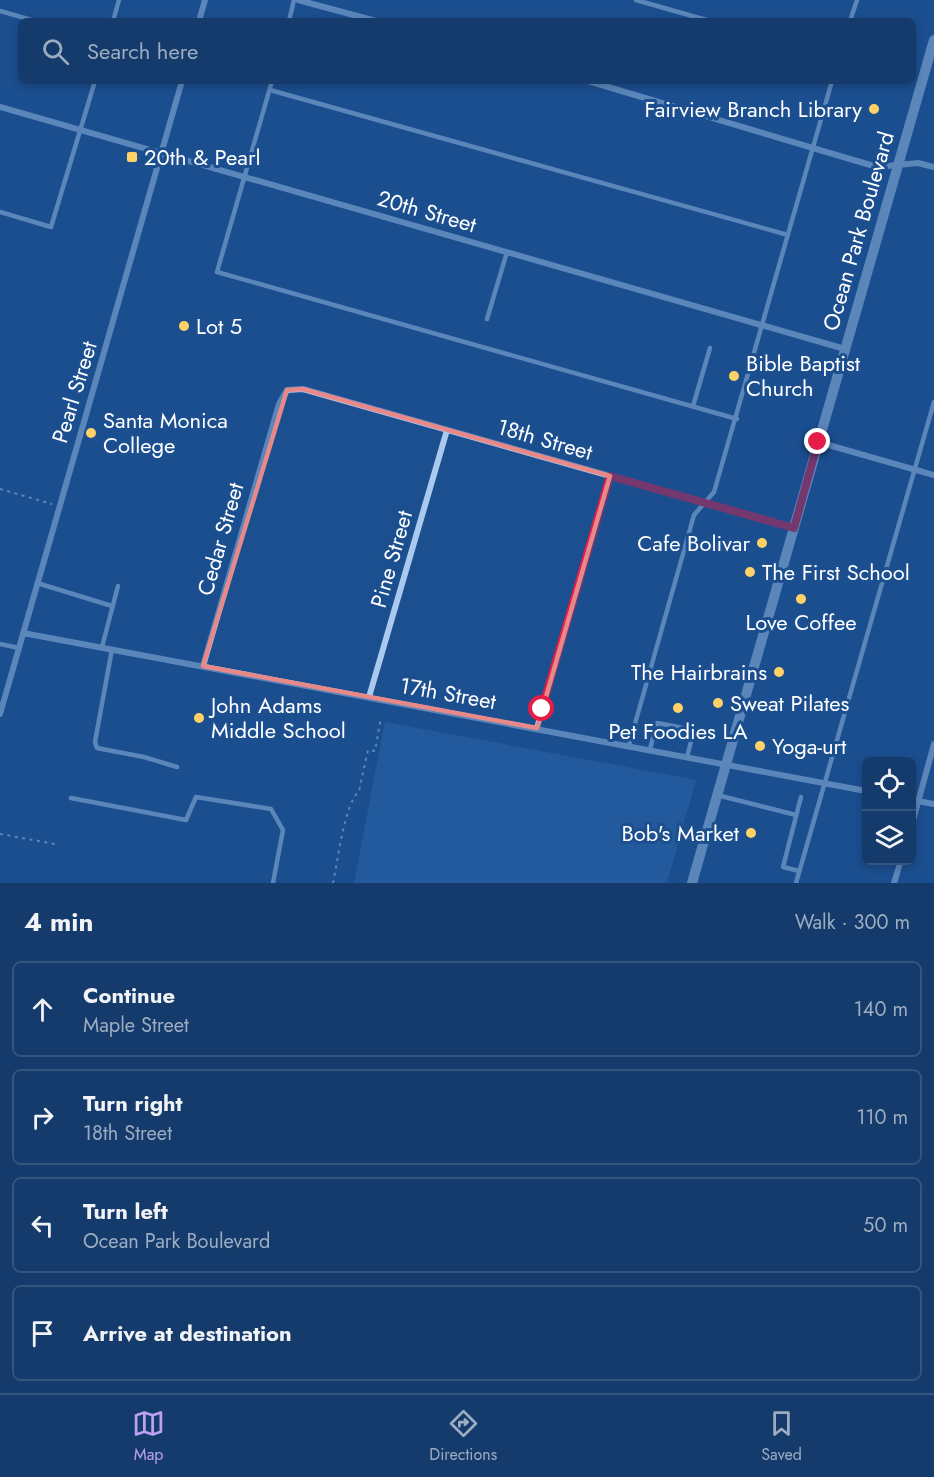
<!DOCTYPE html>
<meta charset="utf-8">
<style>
:root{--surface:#143b6b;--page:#214673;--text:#f1f3f6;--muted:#9dadc1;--line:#33557e;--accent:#bca0f2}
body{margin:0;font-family:Jost,sans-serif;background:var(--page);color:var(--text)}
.controls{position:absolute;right:18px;bottom:18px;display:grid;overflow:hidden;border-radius:9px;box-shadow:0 3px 9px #0003}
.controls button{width:54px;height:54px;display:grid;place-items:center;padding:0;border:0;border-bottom:2px solid var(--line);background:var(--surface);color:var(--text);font:30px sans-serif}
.stop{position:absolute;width:18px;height:18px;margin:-14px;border:4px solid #e11d48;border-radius:50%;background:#fff}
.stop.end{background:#e11d48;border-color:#fff;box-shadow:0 2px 6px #0008}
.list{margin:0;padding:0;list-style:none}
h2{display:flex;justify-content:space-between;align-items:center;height:78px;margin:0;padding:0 24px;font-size:26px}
h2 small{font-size:20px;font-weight:400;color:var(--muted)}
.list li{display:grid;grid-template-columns:39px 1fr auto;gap:18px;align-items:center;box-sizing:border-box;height:96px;margin:0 12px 12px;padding:0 12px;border:2px solid var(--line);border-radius:9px}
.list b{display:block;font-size:22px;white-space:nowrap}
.list p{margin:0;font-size:20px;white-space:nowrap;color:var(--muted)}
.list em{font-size:20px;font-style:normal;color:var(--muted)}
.icon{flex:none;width:33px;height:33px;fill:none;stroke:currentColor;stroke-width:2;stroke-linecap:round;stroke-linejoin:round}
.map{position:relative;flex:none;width:934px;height:883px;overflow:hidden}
.search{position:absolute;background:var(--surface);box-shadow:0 3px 9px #0003;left:18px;right:18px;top:18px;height:66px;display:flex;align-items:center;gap:15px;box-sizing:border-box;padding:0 21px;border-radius:9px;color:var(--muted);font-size:22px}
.sheet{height:510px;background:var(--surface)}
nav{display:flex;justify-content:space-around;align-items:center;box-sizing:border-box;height:84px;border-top:2px solid var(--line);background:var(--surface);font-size:16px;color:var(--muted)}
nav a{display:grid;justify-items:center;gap:3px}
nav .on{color:var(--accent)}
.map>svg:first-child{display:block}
.green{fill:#2e69ad}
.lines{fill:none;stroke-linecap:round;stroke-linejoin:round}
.path{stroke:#a9c9ee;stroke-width:2;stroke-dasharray:3 4.5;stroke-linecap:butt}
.service{stroke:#a9c9ee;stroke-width:4.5}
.minor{stroke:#a9c9ee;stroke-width:6}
.tertiary{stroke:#a9c9ee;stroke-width:10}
.route{stroke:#e11d48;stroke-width:8}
.marked{fill:none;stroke:#e88989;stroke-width:4.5;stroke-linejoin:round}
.poi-dot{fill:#ffd166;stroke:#1b4f8f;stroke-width:2}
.labels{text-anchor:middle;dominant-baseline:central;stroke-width:6;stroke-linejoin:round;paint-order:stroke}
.poi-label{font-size:22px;fill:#fff;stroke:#1b4f8f;text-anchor:start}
.street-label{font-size:22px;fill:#fff;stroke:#1b4f8f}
</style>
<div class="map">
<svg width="934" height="883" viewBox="0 0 934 883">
<rect width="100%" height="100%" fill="#1b4f8f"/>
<polygon class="green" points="385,722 696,780 667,883 354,883"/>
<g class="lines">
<g class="path">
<polyline points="0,489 52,504"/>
<polyline points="0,834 55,844"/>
<path d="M333,883C338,861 344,805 359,791L368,750L375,751L381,717"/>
</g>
<g class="service">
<polyline points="636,0 710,21"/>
<polyline points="0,11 35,21"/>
<polyline points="113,21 119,0"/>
<polyline points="289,21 294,0"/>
<polyline points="850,21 857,0"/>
<polyline points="272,81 217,272 737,419"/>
<polyline points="270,90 788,235"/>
<polyline points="0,212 51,227 95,81"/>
<polyline points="487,319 507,252"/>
<polyline points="693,406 710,348"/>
<polyline points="37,583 112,606"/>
<polyline points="0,644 19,648"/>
<polyline points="102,647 118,586"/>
<polyline points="112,649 95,742 97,748 144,757 177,767"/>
<polyline points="629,745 694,515 714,492 832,81"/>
<polyline points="650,749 657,723 694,730 687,757"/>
<polyline points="717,795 796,815"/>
<polyline points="71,798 186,820 196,797 271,809 283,830 273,883"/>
<polyline points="799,871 783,867 801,797"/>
<polyline points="796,883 934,402"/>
</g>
<g class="minor">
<polyline points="298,0 376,21"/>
<polyline points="199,21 205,0"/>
<polyline points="588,81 877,167 918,163 934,167"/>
<polyline points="0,107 845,349"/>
<polyline points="818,442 934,475"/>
<polyline points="23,633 866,791"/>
<polyline points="203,666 279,404 287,390 303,389 794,528"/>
<polyline points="369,697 447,430"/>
<polyline points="0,714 182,81"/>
<polyline points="537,728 610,476"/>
<polyline points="912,800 934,804"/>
<polyline points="912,824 934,744"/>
<polyline points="894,883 901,860"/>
</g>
<polyline class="tertiary" points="692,883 934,40"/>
</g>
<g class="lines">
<polyline class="route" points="542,709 610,476 794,528 818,442"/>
</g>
<path d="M0 0H934V883H0ZM303,389L610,476L537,728L203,666L287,390Z" fill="#1b4f8f" fill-opacity=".55" fill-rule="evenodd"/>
<path class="marked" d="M303,389L610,476L537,728L203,666L287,390Z"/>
<g class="poi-dot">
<circle cx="874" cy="109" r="6"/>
<rect x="126" y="151" width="12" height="12" rx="3"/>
<circle cx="184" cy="326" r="6"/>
<circle cx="734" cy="376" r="6"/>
<circle cx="91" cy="433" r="6"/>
<circle cx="762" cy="543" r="6"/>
<circle cx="750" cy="572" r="6"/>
<circle cx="801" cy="599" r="6"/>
<circle cx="779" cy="672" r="6"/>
<circle cx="718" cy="703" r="6"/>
<circle cx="678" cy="708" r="6"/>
<circle cx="199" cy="718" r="6"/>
<circle cx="760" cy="746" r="6"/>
<circle cx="751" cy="833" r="6"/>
</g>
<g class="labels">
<g class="poi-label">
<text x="862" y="109" text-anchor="end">Fairview Branch Library</text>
<text x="144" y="157">20th &amp; Pearl</text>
<text x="196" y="326">Lot 5</text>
<text x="746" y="363">Bible Baptist<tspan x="746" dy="25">Church</tspan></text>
<text x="103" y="420">Santa Monica<tspan x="103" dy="25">College</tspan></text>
<text x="750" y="543" text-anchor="end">Cafe Bolivar</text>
<text x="762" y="572">The First School</text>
<text x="801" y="622" text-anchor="middle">Love Coffee</text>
<text x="767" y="672" text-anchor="end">The Hairbrains</text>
<text x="730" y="703">Sweat Pilates</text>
<text x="211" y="705">John Adams<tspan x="211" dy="25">Middle School</tspan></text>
<text x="678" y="731" text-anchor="middle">Pet Foodies LA</text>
<text x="772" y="746">Yoga-urt</text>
<text x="739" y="833" text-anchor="end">Bob's Market</text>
</g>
<g class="street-label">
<text transform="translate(427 211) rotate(16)">20th Street</text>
<text transform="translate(858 231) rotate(-74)">Ocean Park Boulevard</text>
<text transform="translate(74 392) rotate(-73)">Pearl Street</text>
<text transform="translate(545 439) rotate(16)">18th Street</text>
<text transform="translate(220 539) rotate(-74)">Cedar Street</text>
<text transform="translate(391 559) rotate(-74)">Pine Street</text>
<text transform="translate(448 693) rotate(10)">17th Street</text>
</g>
</g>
</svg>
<div class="controls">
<button><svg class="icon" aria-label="locate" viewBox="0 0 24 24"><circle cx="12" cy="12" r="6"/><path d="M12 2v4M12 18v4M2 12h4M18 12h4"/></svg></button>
<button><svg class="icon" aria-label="layers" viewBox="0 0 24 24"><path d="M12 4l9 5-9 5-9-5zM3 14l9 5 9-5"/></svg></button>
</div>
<div class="stop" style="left:542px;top:709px"></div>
<div class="stop end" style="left:818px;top:442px"></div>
<div class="search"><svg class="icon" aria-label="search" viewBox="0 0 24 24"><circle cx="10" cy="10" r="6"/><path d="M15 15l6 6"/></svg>Search here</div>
</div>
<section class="sheet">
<h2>4 min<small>Walk · 300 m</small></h2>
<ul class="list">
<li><svg class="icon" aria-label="ahead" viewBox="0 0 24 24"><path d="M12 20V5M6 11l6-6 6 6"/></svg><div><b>Continue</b><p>Maple Street</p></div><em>140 m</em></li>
<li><svg class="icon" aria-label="right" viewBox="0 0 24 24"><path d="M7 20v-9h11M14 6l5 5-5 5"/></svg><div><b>Turn right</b><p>18th Street</p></div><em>110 m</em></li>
<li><svg class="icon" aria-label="left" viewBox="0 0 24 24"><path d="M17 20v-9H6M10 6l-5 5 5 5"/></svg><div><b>Turn left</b><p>Ocean Park Boulevard</p></div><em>50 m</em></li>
<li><svg class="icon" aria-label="arrive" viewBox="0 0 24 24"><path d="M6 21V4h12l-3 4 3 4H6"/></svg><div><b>Arrive at destination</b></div></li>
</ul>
</section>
<nav>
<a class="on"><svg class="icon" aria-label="map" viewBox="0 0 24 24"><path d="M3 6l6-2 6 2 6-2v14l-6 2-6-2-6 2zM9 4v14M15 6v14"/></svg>Map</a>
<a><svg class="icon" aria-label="directions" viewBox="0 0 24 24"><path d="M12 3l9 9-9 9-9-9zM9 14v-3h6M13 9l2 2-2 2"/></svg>Directions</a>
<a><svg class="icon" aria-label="saved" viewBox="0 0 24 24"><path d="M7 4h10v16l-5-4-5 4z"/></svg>Saved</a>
</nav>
